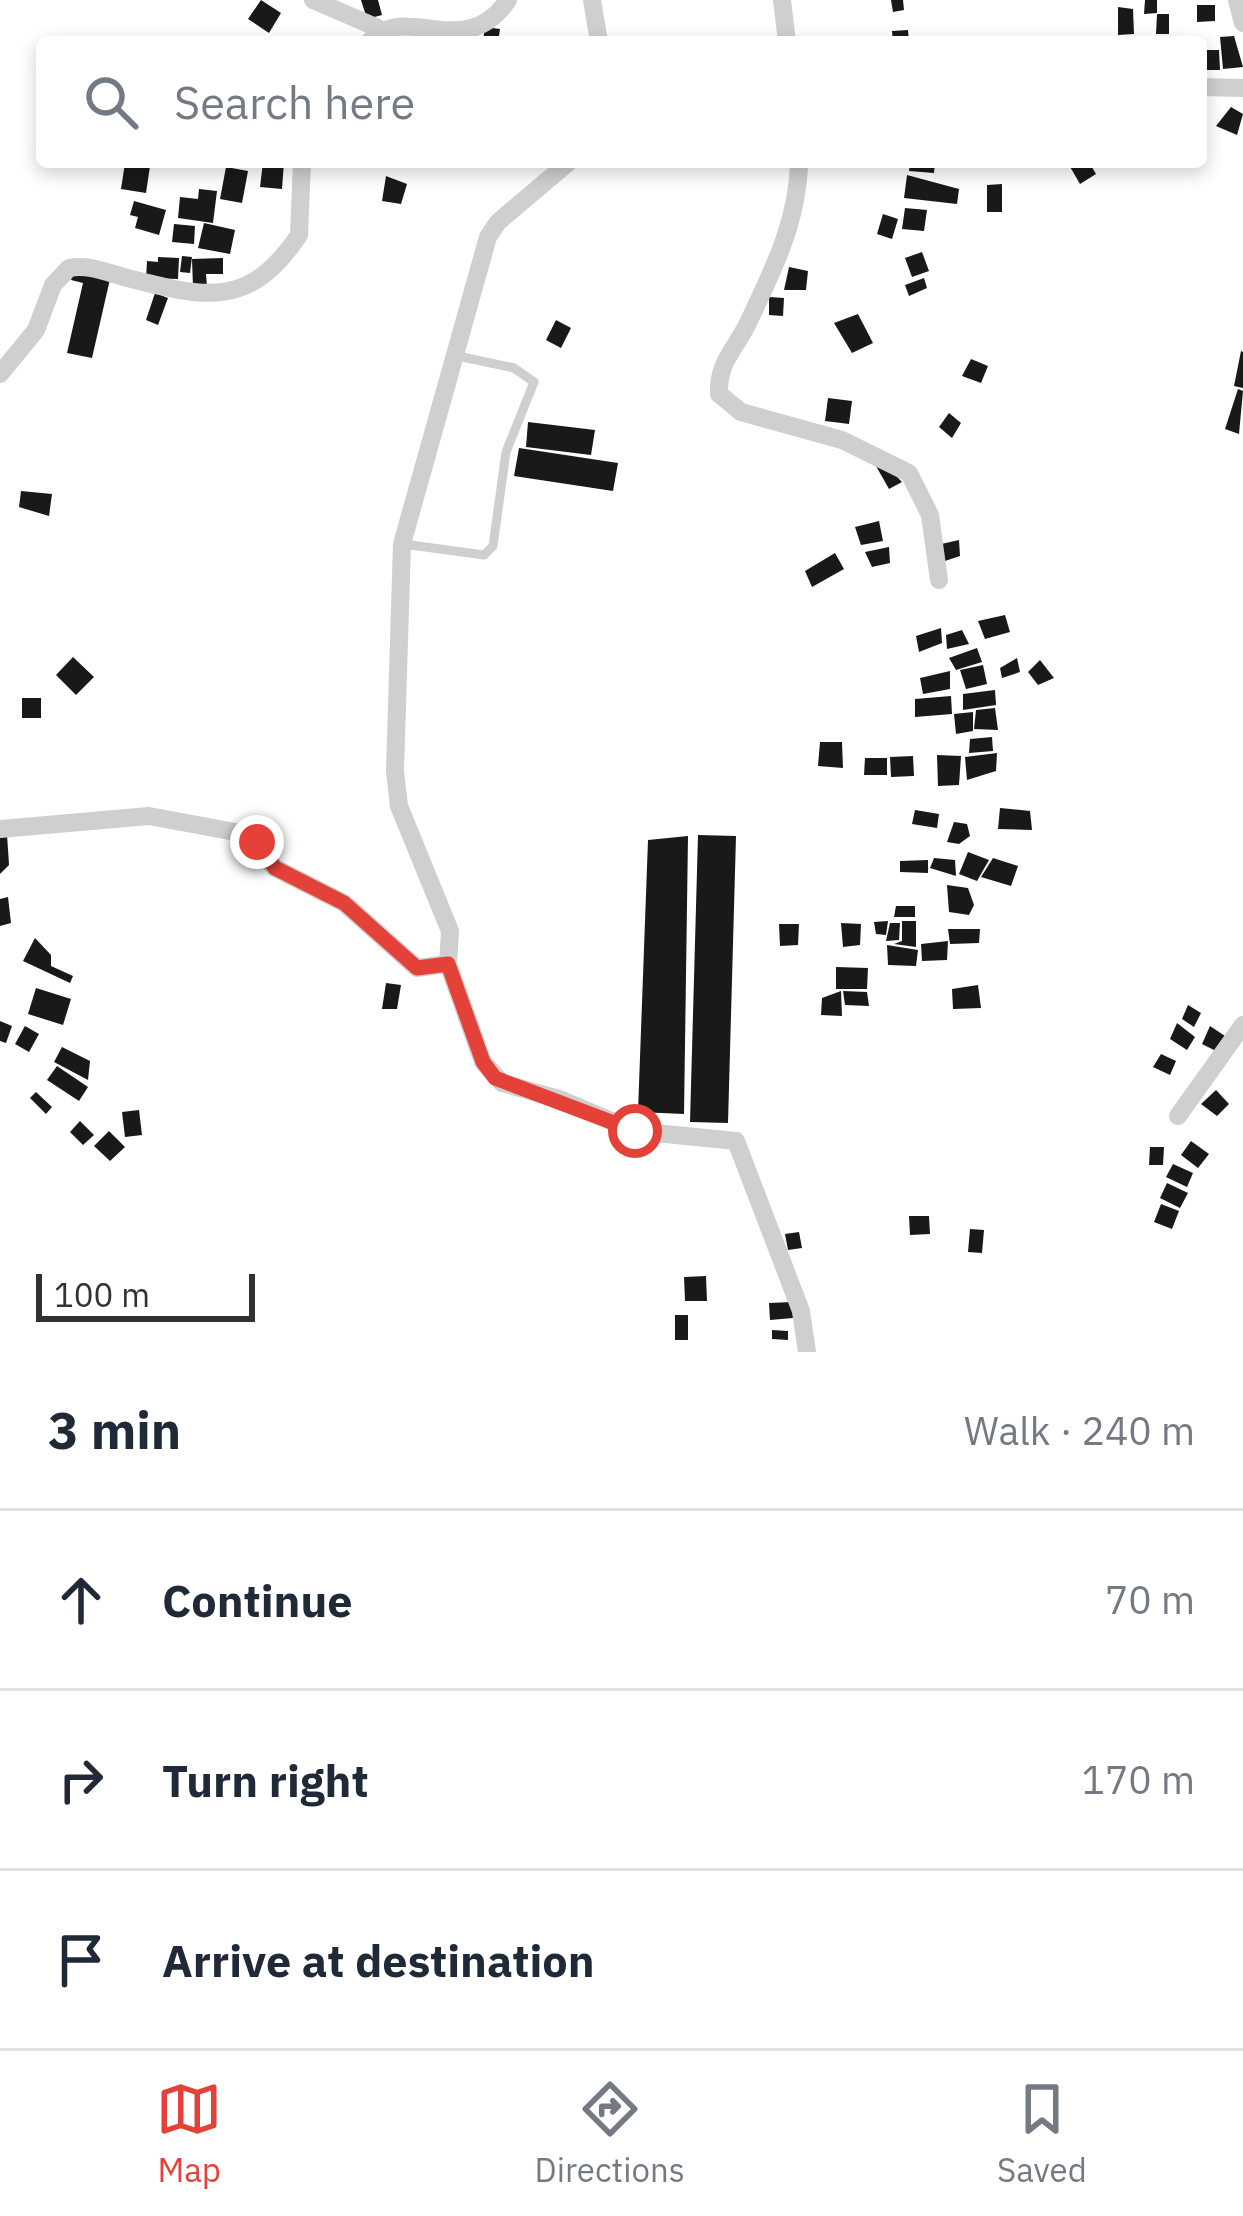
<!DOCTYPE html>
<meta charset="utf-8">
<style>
:root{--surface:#fff;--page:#f6f6f7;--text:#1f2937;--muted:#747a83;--line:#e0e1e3;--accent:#e44238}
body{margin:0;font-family:"IBM Plex Sans",sans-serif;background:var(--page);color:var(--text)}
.scale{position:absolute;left:36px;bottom:30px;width:219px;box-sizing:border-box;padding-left:12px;border:6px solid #323232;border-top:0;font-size:33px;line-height:42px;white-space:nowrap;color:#323232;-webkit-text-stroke:9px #fff;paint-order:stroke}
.stop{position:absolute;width:36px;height:36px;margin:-27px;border:9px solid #e44238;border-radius:50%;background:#fff}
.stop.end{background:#e44238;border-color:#fff;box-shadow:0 3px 12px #0008}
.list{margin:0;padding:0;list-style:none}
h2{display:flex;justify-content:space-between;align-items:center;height:156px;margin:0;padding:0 48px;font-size:51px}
h2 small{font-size:39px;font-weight:400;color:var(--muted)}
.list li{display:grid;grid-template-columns:78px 1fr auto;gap:36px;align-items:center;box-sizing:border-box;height:180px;padding:0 48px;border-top:3px solid var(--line)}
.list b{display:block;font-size:45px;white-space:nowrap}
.list em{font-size:39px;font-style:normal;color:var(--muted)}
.icon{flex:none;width:66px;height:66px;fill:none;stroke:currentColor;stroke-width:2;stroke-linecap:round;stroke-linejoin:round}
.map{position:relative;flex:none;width:1243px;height:1352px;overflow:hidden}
.search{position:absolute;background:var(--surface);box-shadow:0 6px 18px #0003;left:36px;right:36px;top:36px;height:132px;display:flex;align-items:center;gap:30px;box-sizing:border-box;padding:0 42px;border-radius:12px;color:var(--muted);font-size:45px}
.sheet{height:696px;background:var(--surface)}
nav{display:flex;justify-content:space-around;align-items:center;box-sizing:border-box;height:168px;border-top:3px solid var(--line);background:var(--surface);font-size:33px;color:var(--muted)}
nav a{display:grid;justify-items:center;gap:6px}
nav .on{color:var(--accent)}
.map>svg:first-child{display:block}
.building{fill:#191919}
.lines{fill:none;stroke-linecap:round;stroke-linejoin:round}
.service{stroke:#cfcfcf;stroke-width:9}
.minor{stroke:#cfcfcf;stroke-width:18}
.route{stroke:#e44238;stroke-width:15}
</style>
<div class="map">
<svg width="1243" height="1352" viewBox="0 0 1243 1352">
<rect width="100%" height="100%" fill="#fff"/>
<g class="building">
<polygon points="261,0 281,13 269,33 248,19"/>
<polygon points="361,0 378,0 382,15 367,19"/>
<polygon points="891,0 903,0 904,10 893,12"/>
<polygon points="1145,0 1157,0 1157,13 1144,14"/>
<polygon points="1197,5 1215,5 1215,21 1197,22"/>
<polygon points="1118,7 1133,9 1134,34 1118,35"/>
<polygon points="1157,14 1169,14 1169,34 1156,34"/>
<polygon points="485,27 500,29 498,42 483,40"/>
<polygon points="908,30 909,42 893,42 892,31"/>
<polygon points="1234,36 1243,67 1223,69 1220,37"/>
<polygon points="1201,50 1219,50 1220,70 1201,70"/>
<polygon points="1231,107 1243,114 1237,135 1216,126"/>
<polygon points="263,162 284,162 282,189 260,187"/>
<polygon points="910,162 935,162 934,173 909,171"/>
<polygon points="1075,162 1089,162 1096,174 1080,184 1069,165"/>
<polygon points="125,163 150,166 146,193 121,189"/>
<polygon points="226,167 248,171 242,203 220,199"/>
<polygon points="907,175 959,189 957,204 904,198"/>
<polygon points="386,176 407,184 401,204 382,201"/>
<polygon points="1002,184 1002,212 987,212 987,185"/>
<polygon points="199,189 217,191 213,223 178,218 180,197 198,199"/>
<polygon points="134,201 166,210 159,235 135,228 138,217 130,215"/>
<polygon points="905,208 927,210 924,231 902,229"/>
<polygon points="883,214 898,219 892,239 877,234"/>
<polygon points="204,223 235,230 230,254 198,248"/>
<polygon points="174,224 195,226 194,244 172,242"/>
<polygon points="922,252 929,271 912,277 905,258"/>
<polygon points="182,256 192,257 190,273 180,272"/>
<polygon points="158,257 179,258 178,279 146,278 147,261 158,262"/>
<polygon points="223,258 223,274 206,274 207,287 193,288 192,259"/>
<polygon points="789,267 808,271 806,290 784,290"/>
<polygon points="73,271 110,279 92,358 67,353 83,283 71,280"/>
<polygon points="924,278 927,288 909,296 905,285"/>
<polygon points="155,293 168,298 158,325 146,320"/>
<polygon points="769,297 784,298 783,316 769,315"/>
<polygon points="858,314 873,343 852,353 834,323"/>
<polygon points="556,320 571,328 561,348 546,340"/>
<polygon points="1241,351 1243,352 1243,388 1234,386"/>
<polygon points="971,359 988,366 981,383 962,376"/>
<polygon points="1238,389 1243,391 1239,434 1225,429"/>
<polygon points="828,398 852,401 849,424 825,421"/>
<polygon points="949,413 961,423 952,438 939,427"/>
<polygon points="528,422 595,430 591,455 526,447"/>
<polygon points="519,448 618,463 613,491 514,476"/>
<polygon points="882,461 902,482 889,489 876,466"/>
<polygon points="21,491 52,494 49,516 19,507"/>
<polygon points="879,521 883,541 861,545 855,527"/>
<polygon points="959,540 960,556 939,563 937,545"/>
<polygon points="889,547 890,563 872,567 865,552"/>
<polygon points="835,553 844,569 812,587 805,571"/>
<polygon points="1005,615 1010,632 985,639 978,621"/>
<polygon points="941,628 942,643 919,652 916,636"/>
<polygon points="962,630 969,644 947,649 946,635"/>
<polygon points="977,648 982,662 956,670 949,658"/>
<polygon points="73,657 94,677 76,695 56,675"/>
<polygon points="1017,658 1020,672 1002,678 1000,668"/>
<polygon points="1040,660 1054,678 1038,685 1028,672"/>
<polygon points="983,665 987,684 966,689 960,670"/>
<polygon points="950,671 950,689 923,694 920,678"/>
<polygon points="995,690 996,705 963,710 963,694"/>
<polygon points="951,696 952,714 915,717 915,699"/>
<rect x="22" y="698" width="19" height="20"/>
<polygon points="995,708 998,730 974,729 976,710"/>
<polygon points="973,712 973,731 956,734 954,714"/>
<polygon points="992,737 993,751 969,753 970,739"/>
<polygon points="820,742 842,742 843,768 818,766"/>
<polygon points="997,753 996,771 967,780 965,757"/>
<polygon points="937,755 961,756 959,785 938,786"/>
<polygon points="913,756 914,776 891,777 890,757"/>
<polygon points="865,758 887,758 887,775 864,775"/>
<polygon points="1000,808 1030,811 1032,830 998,829"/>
<polygon points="915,810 939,814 937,828 912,824"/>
<polygon points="954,822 967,824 970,836 959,844 947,842"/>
<polygon points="7,834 9,865 0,874 0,835"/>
<polygon points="698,835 736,836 728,1123 690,1122"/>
<polygon points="688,836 684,1114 638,1112 648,840"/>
<polygon points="968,852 989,860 977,881 959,874"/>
<polygon points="934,858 955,860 956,876 930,868"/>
<polygon points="993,858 1018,866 1011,886 981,877"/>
<polygon points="928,860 928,873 900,872 900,861"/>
<polygon points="947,885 968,888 974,905 969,915 949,912"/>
<polygon points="8,897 11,923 0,926 0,899"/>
<polygon points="896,906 915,906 915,917 894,917"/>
<polygon points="888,921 886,935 876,934 874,922"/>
<polygon points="902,921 916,921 916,947 894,944 902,941"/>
<polygon points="841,923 861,924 860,945 843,947"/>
<polygon points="890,923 900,923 899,940 886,941"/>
<polygon points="779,924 799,924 798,945 780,946"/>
<polygon points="948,929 980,929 979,943 950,944"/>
<polygon points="35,938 51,955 51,966 73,976 70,983 23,961"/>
<polygon points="948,941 947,960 922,961 921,944"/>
<polygon points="887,945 918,950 916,966 888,965"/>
<polygon points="836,967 868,968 867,989 836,989"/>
<polygon points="386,983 401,985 397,1009 382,1009"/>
<polygon points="978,985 981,1008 953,1009 952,989"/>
<polygon points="36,988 71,999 63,1025 28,1014"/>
<polygon points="841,991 842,1016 821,1015 822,998"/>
<polygon points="843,991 867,992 869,1006 845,1005"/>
<polygon points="1188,1005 1201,1013 1194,1027 1182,1019"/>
<polygon points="0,1021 12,1026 6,1043 0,1041"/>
<polygon points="1177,1023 1195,1037 1187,1050 1170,1039"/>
<polygon points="25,1026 39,1034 29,1052 15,1044"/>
<polygon points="1210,1026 1225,1036 1220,1053 1202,1044"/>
<polygon points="62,1047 90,1061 88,1080 54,1062"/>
<polygon points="1161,1054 1176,1061 1170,1075 1153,1067"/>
<polygon points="57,1066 88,1087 79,1101 47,1080"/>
<polygon points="1216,1090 1229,1104 1217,1116 1201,1104"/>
<polygon points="36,1092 52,1107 46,1114 30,1098"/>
<polygon points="139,1110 142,1135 125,1137 122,1112"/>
<polygon points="80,1121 94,1135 83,1145 70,1132"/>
<polygon points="109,1131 125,1147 110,1161 94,1146"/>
<polygon points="1191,1141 1209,1154 1198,1168 1181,1155"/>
<polygon points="1150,1147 1164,1147 1163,1165 1149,1165"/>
<polygon points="1173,1164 1193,1173 1187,1187 1166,1177"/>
<polygon points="1167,1183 1188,1193 1180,1208 1160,1198"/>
<polygon points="1161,1204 1179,1211 1172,1229 1154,1222"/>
<polygon points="909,1216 929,1216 930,1234 910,1235"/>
<polygon points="970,1229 984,1230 982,1253 968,1252"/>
<polygon points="799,1232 802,1248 788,1250 785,1234"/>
<polygon points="706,1276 707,1301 685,1301 684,1277"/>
<polygon points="792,1302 793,1318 770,1320 769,1303"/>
<rect x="675" y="1315" width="13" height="25"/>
<polygon points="772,1330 788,1331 788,1340 772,1339"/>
</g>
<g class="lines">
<polyline class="service" points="403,544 484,555 493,546 506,452 534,382 514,368 453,355"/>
<g class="minor">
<polyline points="313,0 378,28"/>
<polyline points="592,0 599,42"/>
<polyline points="782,0 787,42"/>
<polyline points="1237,0 1243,23"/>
<path d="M369,42C404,0 465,64 508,0"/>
<polyline points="1201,87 1243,88"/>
<path d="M799,162C798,222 772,272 747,325C734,351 718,362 719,394L741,412L842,440L909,473L930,515L939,580"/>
<path d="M0,374L36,330L53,285L69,268C88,264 106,272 124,277C203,297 248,311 299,235L302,162"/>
<polyline points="0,829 149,816 246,834 275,868 344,903 417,968 448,964 450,931 399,806 395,771 402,544 488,237 498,222 569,162"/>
<polyline points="448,964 483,1062 502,1083 562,1100 635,1131 736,1141 801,1311 807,1352"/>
<polyline points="1178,1116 1243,1025"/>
</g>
</g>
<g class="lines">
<polyline class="route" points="257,842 275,868 344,903 417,968 448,964 483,1062 495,1078 635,1131"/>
</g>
</svg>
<div class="scale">100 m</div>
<div class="stop" style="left:635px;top:1131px"></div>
<div class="stop end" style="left:257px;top:842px"></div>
<div class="search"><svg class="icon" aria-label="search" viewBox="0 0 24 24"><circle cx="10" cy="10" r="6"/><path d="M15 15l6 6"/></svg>Search here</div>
</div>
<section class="sheet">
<h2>3 min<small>Walk · 240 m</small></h2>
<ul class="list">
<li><svg class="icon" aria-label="ahead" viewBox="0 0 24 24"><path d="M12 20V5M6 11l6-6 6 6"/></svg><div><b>Continue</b></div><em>70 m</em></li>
<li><svg class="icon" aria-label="right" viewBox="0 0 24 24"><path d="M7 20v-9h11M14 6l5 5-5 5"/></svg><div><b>Turn right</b></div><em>170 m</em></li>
<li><svg class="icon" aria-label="arrive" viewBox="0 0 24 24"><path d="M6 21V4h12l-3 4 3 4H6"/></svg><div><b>Arrive at destination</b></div></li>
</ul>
</section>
<nav>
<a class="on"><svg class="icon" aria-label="map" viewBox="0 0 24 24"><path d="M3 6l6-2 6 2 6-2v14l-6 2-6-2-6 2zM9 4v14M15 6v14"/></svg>Map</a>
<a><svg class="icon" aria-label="directions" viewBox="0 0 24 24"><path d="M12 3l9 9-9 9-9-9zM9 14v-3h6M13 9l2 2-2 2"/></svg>Directions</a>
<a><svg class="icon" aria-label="saved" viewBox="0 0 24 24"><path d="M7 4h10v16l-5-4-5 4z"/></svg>Saved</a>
</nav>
